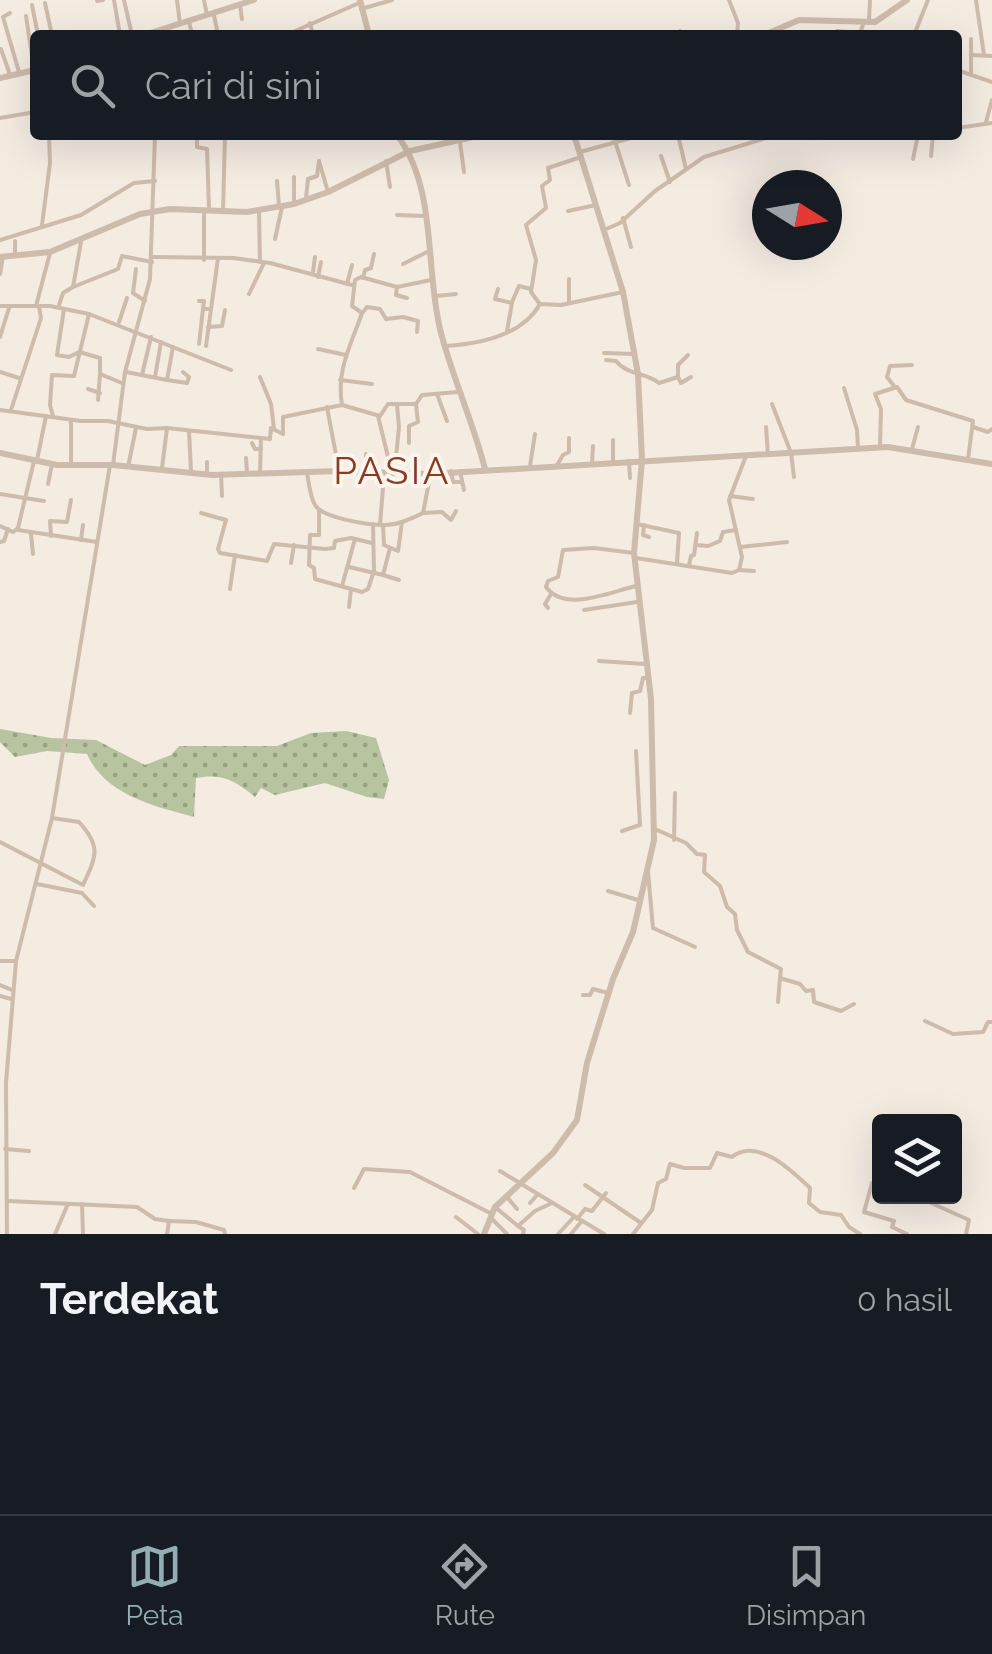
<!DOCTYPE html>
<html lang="id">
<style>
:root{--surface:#171b24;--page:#20242c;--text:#f1f3f6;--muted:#9ea1a6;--line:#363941;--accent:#92aeb2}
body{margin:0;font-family:Raleway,sans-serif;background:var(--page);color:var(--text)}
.controls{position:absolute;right:30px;bottom:30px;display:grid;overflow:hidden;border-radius:10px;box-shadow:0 10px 40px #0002}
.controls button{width:90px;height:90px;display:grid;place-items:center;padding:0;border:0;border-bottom:2px solid var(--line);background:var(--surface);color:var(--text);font:50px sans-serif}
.compass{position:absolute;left:752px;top:170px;width:90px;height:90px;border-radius:50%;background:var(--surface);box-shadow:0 10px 40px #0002;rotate:101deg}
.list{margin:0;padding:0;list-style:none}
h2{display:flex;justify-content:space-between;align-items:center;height:130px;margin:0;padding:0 40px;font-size:42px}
h2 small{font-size:32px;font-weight:400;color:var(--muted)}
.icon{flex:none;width:55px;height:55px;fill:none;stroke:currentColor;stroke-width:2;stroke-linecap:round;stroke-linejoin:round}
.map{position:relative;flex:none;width:992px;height:1234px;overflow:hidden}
.search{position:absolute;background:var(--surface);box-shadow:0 10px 40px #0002;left:30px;right:30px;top:30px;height:110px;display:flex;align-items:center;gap:25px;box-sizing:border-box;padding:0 35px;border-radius:10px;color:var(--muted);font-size:38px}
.sheet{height:280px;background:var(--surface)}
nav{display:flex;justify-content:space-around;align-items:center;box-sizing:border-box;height:140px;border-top:2px solid var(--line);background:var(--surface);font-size:28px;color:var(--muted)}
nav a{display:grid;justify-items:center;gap:5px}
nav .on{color:var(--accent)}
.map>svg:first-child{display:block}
.green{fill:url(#green-dots)}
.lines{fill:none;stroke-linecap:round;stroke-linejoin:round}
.minor{stroke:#cdbbac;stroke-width:4}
.tertiary{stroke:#cdbbac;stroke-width:6}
.labels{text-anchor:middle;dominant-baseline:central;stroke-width:8;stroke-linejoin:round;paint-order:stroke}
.quarter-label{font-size:38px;letter-spacing:2.5px;fill:#8c3b22;stroke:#fbf5ee}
</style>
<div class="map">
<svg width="992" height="1234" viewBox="0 0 992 1234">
<defs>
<pattern id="green-dots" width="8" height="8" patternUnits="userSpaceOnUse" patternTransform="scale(2.5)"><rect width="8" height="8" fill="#b8c4a0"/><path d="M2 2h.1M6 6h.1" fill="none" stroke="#97a083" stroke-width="1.8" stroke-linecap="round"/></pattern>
</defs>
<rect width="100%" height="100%" fill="#f4ebe1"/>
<path class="green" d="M0,729L51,738L96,740L145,765L171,755L179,746H277L311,733L346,731L376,738L389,780L384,799L367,797L325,783L275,795L261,788L255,797C235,780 221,773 196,778L194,817C154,806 105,795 87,754L47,751L15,757L0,742Z"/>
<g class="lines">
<g class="minor">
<polyline points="114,0 120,35"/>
<polyline points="124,0 132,35"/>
<polyline points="177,0 180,24"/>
<polyline points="204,0 207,15"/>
<polyline points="729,0 738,23 737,35"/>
<polyline points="976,0 984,55"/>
<polyline points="97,1 103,0"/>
<polyline points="45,3 52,35"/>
<polyline points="32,5 38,35"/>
<polyline points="240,5 242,19"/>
<polyline points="361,9 392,0"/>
<polyline points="10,13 3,17 19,72"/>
<polyline points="214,15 218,35"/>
<polyline points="26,16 34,70"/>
<polyline points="869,20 870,0"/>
<polyline points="189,21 192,35"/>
<polyline points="310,23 313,35"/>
<polyline points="680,31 681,35"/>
<polyline points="837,31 860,33 864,22"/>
<polyline points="657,33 663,35"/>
<polyline points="286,35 359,3"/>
<polyline points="914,35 928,0"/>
<polyline points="1,49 10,75"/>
<polyline points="971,55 992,56"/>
<polyline points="960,71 992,82"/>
<polyline points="971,75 971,39"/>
<polyline points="0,118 35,112"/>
<polyline points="986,122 992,100"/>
<polyline points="957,128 992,123"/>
<polyline points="197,135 197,147 207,149 209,209"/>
<polyline points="613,135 629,185"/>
<polyline points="678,135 686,169"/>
<polyline points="460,142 464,172"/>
<polyline points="580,152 642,135"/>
<polyline points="661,156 670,182"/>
<polyline points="931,156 933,135"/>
<polyline points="913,159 918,135"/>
<polyline points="319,161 328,192"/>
<polyline points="386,161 390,187"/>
<polyline points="277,181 279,206"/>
<polyline points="306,198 308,179 317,176 319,161"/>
<polyline points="294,204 294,177"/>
<polyline points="204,210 204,260"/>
<polyline points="568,211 596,205"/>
<polyline points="223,212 225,135"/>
<polyline points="259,212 260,262"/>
<polyline points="397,215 424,216"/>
<polyline points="623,218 631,247"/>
<polyline points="42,225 50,163 49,135"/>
<polyline points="604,230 620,223 655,191 704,157 776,135"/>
<polyline points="275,239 282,207"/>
<polyline points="0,240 81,215 134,183 155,181"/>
<polyline points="15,255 15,241"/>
<polyline points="153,257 233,258 270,263 352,285"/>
<polyline points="403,264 429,251"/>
<polyline points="136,269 133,293 145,301"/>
<polyline points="313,272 315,257"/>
<polyline points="0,274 3,256"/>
<polyline points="318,277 321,262"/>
<polyline points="363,278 365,270 371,268 374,254"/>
<polyline points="569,279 569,302"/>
<polyline points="347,284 352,265"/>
<polyline points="73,287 118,269 122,256 152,262"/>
<polyline points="397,287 396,295 407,298"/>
<polyline points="498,289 495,299 512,303 507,331"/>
<polyline points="249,294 264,263"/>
<polyline points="436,296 456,294"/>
<polyline points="199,301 204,301 203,309"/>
<polyline points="512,302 519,286 531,289"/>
<polyline points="539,303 531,292 536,260 526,225 546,208 542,186 550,180 548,168 581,157"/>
<polyline points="59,305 63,293 73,287 81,242"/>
<polyline points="0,306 50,306 89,314 231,370"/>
<polyline points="36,306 50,253"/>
<polyline points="64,309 57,355 69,357 79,352 100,358 100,374 122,383"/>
<polyline points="363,312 367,307 380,309 386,319 403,317 418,321 417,332"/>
<polyline points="119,322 127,298"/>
<polyline points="208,327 222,326 225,310"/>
<polyline points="0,337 9,308"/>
<polyline points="199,344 203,309 209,309"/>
<polyline points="206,346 218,258"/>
<path d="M445,346C480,344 522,336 540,304L561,305L623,292"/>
<polyline points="318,349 346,355"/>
<polyline points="604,353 634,354"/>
<path d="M606,360L616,361C627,375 647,373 659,383L678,377V365L688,355"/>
<polyline points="0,372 19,378"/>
<polyline points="126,372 167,380 173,347"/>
<polyline points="142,375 151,337"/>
<polyline points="155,377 161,342"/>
<polyline points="260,377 271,404 274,429"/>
<polyline points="678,377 681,383 691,377"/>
<polyline points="167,380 187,383 189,377 183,372"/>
<polyline points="340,380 372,384"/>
<polyline points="894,386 887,377 890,366 912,365"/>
<polyline points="844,388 857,430 858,448"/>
<polyline points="88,389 100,393"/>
<polyline points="437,394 447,421"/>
<polyline points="98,400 100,374"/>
<polyline points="772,404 791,453 794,477"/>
<path d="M342,405C336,370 351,345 362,313L352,306L355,280L361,277L397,287L431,280"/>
<polyline points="327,407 339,471"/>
<polyline points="0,410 81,421 108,421 147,429 167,428 270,439 271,428 283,434 283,417 342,405 380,416 388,404 416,404 422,395 458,392"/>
<polyline points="11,410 41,318 39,306"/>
<polyline points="53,416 50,405 52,375 74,376 89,314"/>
<polyline points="378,416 392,473"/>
<polyline points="766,427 768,455"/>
<polyline points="973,427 988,432 992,429"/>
<polyline points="189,431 191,471"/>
<polyline points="613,440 613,462"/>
<polyline points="252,443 255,449 261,449"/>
<polyline points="409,443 409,426 418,422 416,405"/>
<polyline points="880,447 881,409 875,394 897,387 906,400 973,421 968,459"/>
<polyline points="912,449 918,427"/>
<polyline points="366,454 367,472"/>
<polyline points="246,458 247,473"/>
<polyline points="37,460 46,416"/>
<polyline points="387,460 396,457 399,427 397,405"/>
<polyline points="629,461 630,478"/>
<polyline points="592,463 593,446"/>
<polyline points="71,465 71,420"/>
<polyline points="113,465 125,372 150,279 155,135"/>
<polyline points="557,465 563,455 569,452 569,438"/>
<polyline points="530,466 535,434"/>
<polyline points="128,467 136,428"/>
<polyline points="162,468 167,428"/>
<polyline points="451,471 453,482 462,482"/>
<polyline points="460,471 464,490"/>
<polyline points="260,473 261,438"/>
<path d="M307,473C309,483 310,497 315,505C322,518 369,525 384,525C398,525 411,519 423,513L430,477"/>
<polyline points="207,474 207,462"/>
<polyline points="221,474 222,496"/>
<polyline points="48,484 52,464"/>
<polyline points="0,494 44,501"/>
<polyline points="730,496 753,499"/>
<polyline points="319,511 319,535 310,535 309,565 314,568 315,579 362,592 368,589 374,571 373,524"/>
<polyline points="201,513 226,520 218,549 220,553 267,561 274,544 325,549 334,548 335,541 351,538 372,543"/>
<polyline points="423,513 442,512 451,520 456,511"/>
<polyline points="637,524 679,533 677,563"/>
<polyline points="380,525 384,475"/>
<polyline points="383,525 384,545 398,551 402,522"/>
<polyline points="644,525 643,535 649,537"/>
<polyline points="0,526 13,532 18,528 34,461"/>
<polyline points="18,530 97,542"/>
<polyline points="31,534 33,554"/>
<polyline points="51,536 50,521 67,522 71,500"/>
<polyline points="81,540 83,525"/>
<polyline points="0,542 4,541 8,529"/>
<polyline points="696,545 708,546 720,541 723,532 736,530"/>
<polyline points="740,547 787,542"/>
<path d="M634,553L594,548L563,550L558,577L548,581L546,587C565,613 610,592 636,586"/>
<polyline points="636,558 732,573 739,570 742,557 729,500 746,456"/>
<polyline points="291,563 294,545"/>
<polyline points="689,565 691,556 694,555 697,533"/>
<polyline points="349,567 383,575 390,548"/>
<polyline points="739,570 754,571"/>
<polyline points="383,575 399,580"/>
<polyline points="342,586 355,539"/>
<polyline points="230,589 235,555"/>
<polyline points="349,607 351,589"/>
<polyline points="548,608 545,604 551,594"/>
<polyline points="584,610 637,602"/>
<polyline points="599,661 645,664"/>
<polyline points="630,713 632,693 640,691 643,678 649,678"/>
<polyline points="655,829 686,843 697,854 705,855 704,872 720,886 727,907 735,914 737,930 748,952 781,969 780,978 800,984 806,991 813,990 814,1002 841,1011 854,1004"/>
<polyline points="622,831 640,825 636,751"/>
<polyline points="674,840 675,793"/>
<path d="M0,842L83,885C96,857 102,847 79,822L52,818"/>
<polyline points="648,872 653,928 695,947"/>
<polyline points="37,884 82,893 94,906"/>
<polyline points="608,891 638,900"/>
<polyline points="0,961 16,961"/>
<polyline points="0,985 12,990"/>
<polyline points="583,995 590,995 593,989 608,993"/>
<polyline points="0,996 11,999"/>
<polyline points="778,1002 780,978"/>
<polyline points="925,1021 953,1034 983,1032 988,1022 992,1022"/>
<polyline points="5,1149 29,1151"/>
<polyline points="500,1171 604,1234"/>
<polyline points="872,1183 864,1212 894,1221 892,1227 907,1234"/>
<polyline points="585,1185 641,1223"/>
<polyline points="354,1188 364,1169 410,1172 490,1213"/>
<polyline points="507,1197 517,1209"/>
<polyline points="8,1201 137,1207 155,1219 169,1221 167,1234"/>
<polyline points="929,1202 969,1220 966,1234"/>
<polyline points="530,1203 537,1195"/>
<polyline points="82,1204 83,1234"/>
<polyline points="495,1207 518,1226 535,1211 550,1204"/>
<polyline points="456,1217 478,1234"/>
<polyline points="490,1217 507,1234"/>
<polyline points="577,1219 585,1209 592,1211 606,1193"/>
<polyline points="169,1221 196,1222 224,1230 225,1234"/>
<polyline points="518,1226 524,1230 523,1234"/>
<polyline points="7,1234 6,1083 16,961 52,818 110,465"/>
<polyline points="55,1234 68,1204"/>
<polyline points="558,1234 574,1217"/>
<polyline points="571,1234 581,1222"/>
<path d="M633,1234L652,1210L658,1183L666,1179L670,1164L684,1168H710L717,1153L732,1157C757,1137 791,1170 810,1188L809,1203L820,1212L841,1215L849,1227L860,1234"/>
</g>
<g class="tertiary">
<polyline points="360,0 369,35"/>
<polyline points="144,35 254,0"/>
<polyline points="764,35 799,20 875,22 907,0"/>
<polyline points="0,78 35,70"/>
<path d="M397,135C437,188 425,266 440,329C452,377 473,421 485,469"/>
<polyline points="0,257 50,252 140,214 170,209 247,212 294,204 328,192 410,151 482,135"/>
<polyline points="0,453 57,465 113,465 212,475 339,471 430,474 888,447 992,464"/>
<polyline points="484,1234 495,1207 553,1153 577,1120 587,1063 613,979 633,932 654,840 651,699 634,553 642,460 638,374 623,292 574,135"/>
</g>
</g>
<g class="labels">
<g class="quarter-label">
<text x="392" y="470">PASIA</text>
</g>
</g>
</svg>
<div class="controls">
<button><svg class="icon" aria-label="layers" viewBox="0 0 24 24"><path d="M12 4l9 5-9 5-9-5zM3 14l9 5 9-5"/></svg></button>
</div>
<svg class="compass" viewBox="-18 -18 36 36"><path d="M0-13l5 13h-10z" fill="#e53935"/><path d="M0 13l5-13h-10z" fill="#9ea1a6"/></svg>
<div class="search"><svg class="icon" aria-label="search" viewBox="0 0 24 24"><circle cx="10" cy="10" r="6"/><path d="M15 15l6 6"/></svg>Cari di sini</div>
</div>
<section class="sheet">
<h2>Terdekat<small>0 hasil</small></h2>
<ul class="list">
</ul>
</section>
<nav>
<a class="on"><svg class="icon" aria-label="map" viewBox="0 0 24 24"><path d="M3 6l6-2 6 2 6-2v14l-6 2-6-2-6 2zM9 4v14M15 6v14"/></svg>Peta</a>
<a><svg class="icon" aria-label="directions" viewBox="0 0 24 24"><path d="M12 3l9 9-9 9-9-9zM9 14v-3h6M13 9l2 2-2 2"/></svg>Rute</a>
<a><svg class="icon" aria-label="saved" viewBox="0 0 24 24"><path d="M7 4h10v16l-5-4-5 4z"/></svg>Disimpan</a>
</nav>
